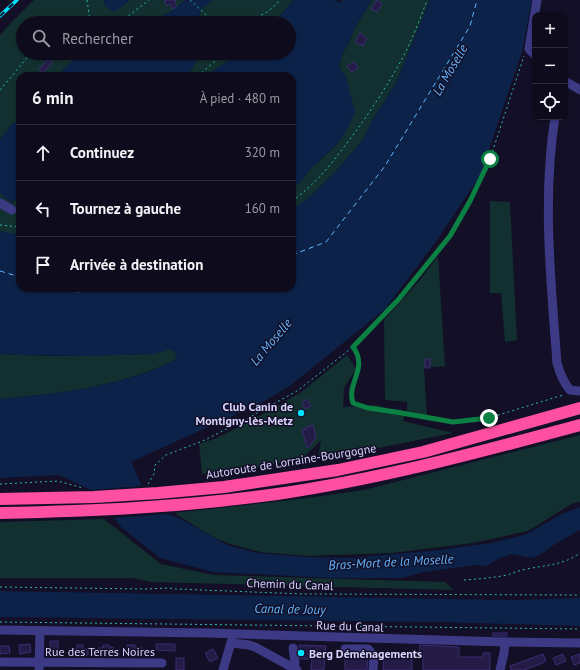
<!DOCTYPE html>
<html lang="fr">
<meta charset="utf-8">
<style>
:root{--surface:#0e0b1c;--page:#1c1929;--text:#f1f3f6;--muted:#9b9ba3;--line:#2e2b3b}
body{margin:0;font-family:"PT Sans",sans-serif;background:var(--page);color:var(--text)}
.controls{position:absolute;right:12px;top:12px;display:grid;overflow:hidden;border-radius:8px;box-shadow:0 1px 3px #0004}
.controls button{width:36px;height:36px;display:grid;place-items:center;padding:0;border:0;border-bottom:1px solid var(--line);background:var(--surface);color:var(--text);font:20px sans-serif}
.stop{position:absolute;width:12px;height:12px;margin:-9px;border:3px solid #0b8043;border-radius:50%;background:#fff}
.stop.end{background:#0b8043;border-color:#fff;box-shadow:0 1px 4px #0008}
.list{margin:0;padding:0;list-style:none}
h2{display:flex;justify-content:space-between;align-items:center;height:52px;margin:0;padding:0 16px;font-size:17px}
h2 small{font-size:13px;font-weight:400;color:var(--muted)}
.list li{display:grid;grid-template-columns:26px 1fr auto;gap:12px;align-items:center;box-sizing:border-box;height:56px;padding:0 16px;border-top:1px solid var(--line)}
.list b{display:block;font-size:15px;white-space:nowrap}
.list em{font-size:13px;font-style:normal;color:var(--muted)}
.icon{flex:none;width:22px;height:22px;fill:none;stroke:currentColor;stroke-width:2;stroke-linecap:round;stroke-linejoin:round}
.map{position:relative;flex:none;width:580px;height:670px;overflow:hidden}
.search{position:absolute;background:var(--surface);box-shadow:0 1px 3px #0004;left:16px;top:16px;width:280px;height:44px;display:flex;align-items:center;gap:10px;box-sizing:border-box;padding:0 14px;border-radius:22px;color:var(--muted);font-size:15px}
.panel{position:absolute;background:var(--surface);box-shadow:0 1px 3px #0004;left:16px;top:72px;width:280px;height:220px;border-radius:12px}
.map>svg:first-child{display:block}
.green{fill:#12302f}
.water{fill:#0c2248}
.pier{fill:#130f26}
.lines{fill:none;stroke-linecap:round;stroke-linejoin:round}
.ferry{stroke:#62b6ff;stroke-width:1;stroke-dasharray:5 4;stroke-linecap:butt}
.building{fill:#241b47;stroke:#3b2d73}
.path{stroke:#2fb8b0;stroke-width:1;stroke-dasharray:2 3;stroke-linecap:butt}
.minor{stroke:#3d3a85;stroke-width:9}
.highway{stroke:#ff4fa3;stroke-width:12}
.rail-casing{stroke:#00e5ff;stroke-width:3.5}
.rail{stroke:#130f26;stroke-width:2;stroke-dasharray:6;stroke-linecap:butt}
.route{stroke:#0b8043;stroke-width:5}
.poi-dot{fill:#00e5ff;stroke:#130f26;stroke-width:1.5}
.labels{text-anchor:middle;dominant-baseline:central;stroke-width:3;stroke-linejoin:round;paint-order:stroke}
.poi-label{font-size:12px;font-weight:bold;fill:#d9d4ff;stroke:#130f26;text-anchor:end}
.street-label{font-size:12px;fill:#d9d4ff;stroke:#130f26}
.water-label{font-size:13px;font-style:italic;fill:#62b6ff;stroke:#130f26}
</style>
<div class="map">
<svg width="580" height="670" viewBox="0 0 580 670">
<rect width="100%" height="100%" fill="#130f26"/>
<g class="green">
<path d="M34,0H104L105,6H123L129,0H185L174,10L149,23H23V53H76L73,56L75,59C69,65 63,68 60,76H20V115L19,117L20,121L11,125L0,140V35L10,24Z"/>
<polygon points="213,0 293,0 274,23 196,23 200,14 199,13 202,8"/>
<polygon points="372,0 430,0 396,83 371,123 363,140 337,170 312,195 292,210 292,189 301,181 313,166 319,161 339,142 349,92 346,76 341,71 339,65 343,52 348,45 355,27"/>
<path d="M202,53H240L206,76H187C193,68 196,60 202,53Z"/>
<polygon points="20,181 20,235 0,231 0,193 12,203 17,198 17,186"/>
<polygon points="490,201 510,202 517,340 505,342 501,293 490,293"/>
<polygon points="438,256 445,366 424,368 427,416 407,411 407,402 385,400 384,320 420,280"/>
<path d="M167,350H174L177,359C125,386 57,394 0,399V354C37,356 75,357 112,355C131,355 149,355 167,350Z"/>
<polygon points="347,355 356,369 344,388 343,407 377,405 405,415 403,421 453,433 318,460 321,440 301,460 202,474 199,444 217,438 252,420 300,393"/>
<polygon points="580,435 580,502 573,503 528,531 473,543 392,553 306,556 260,552 227,543 213,537 174,513 300,499 364,490"/>
<polygon points="104,519 161,564 214,575 445,582 454,590 151,582 133,578 0,578 0,522"/>
</g>
<g class="water">
<polygon points="104,0 129,0 123,6 113,12 105,6"/>
<polygon points="185,0 189,1 190,0 213,0 202,8 199,12 200,14 196,23 149,23 174,10"/>
<polygon points="293,0 334,0 341,3 342,0 372,0 355,27 348,45 343,52 339,65 341,71 346,76 355,112 350,124 339,142 319,161 313,166 301,181 292,189 292,76 206,76 240,53 289,53 289,23 274,23"/>
<path d="M430,0H532L522,52L480,176L435,243L385,309L291,385L261,403L131,462L142,486L168,514L183,520L227,545L257,553L306,557L352,558L441,550L492,543L527,534L560,515L580,507V530L555,544L540,555L531,558L511,554L498,559L487,566L477,565L424,572L402,578H332L213,572L160,558L122,528L91,490L59,475L0,478V399C57,394 126,386 177,359L174,350H167L155,354L87,356L21,355L0,354V231L20,235V288H292V210L312,195L337,170L363,140L371,123L396,83Z"/>
<path d="M76,53H202C196,60 193,68 187,76H60C63,68 69,65 75,59L73,56Z"/>
<path d="M18,121H20V171L18,168L17,169C22,178 19,178 17,188C17,191 17,195 17,198L11,203L0,193V140L11,125Z"/>
<polygon points="0,591 513,600 580,598 580,626 434,622 0,617"/>
</g>
<polygon class="pier" points="142,486 168,514 114,518 91,490"/>
<g class="lines">
<g class="ferry">
<polyline points="292,255 326,242 385,166 470,26 477,0"/>
<polyline points="0,271 20,277"/>
<polyline points="59,288 74,292 135,288"/>
</g>
</g>
<g class="building">
<polygon points="166,0 176,0 174,2 177,6 173,9 170,4 168,6 164,2"/>
<polygon points="377,0 382,4 377,12 371,9"/>
<polygon points="360,33 367,38 363,46 355,42"/>
<polygon points="49,59 52,63 43,73 39,69"/>
<polygon points="354,62 358,68 352,72 347,66"/>
<rect x="425" y="359" width="5" height="9"/>
<polygon points="307,399 311,406 305,409 302,402"/>
<polygon points="313,425 316,437 311,444 311,445 307,448 302,430 307,429 306,427"/>
<rect x="493" y="633" width="14" height="3"/>
<polygon points="50,641 58,641 58,655 50,654"/>
<polygon points="30,644 31,652 20,654 19,645"/>
<polygon points="156,644 175,644 175,651 157,650"/>
<polygon points="77,645 83,645 83,649 88,649 88,655 70,656 69,649 77,649"/>
<polygon points="103,645 109,645 109,647 113,647 113,656 98,655 98,648 103,648"/>
<polygon points="127,645 135,645 135,647 142,648 142,656 128,656"/>
<polygon points="299,645 326,646 324,670 311,670 312,659 300,659"/>
<polygon points="420,645 459,647 459,657 483,657 483,653 490,653 490,670 423,670 423,654 419,654"/>
<polygon points="0,646 9,646 10,653 0,654"/>
<polygon points="213,649 218,658 210,662 205,653"/>
<polygon points="543,654 546,661 543,662 543,663 524,670 511,670 510,666"/>
<polygon points="563,654 566,661 556,665 553,658"/>
<polygon points="580,654 580,663 574,665 571,657"/>
<polygon points="345,657 368,658 367,670 345,670"/>
<polygon points="384,657 412,658 412,670 383,670"/>
<rect x="176" y="658" width="8" height="12"/>
</g>
<g class="lines">
<g class="path">
<polyline points="87,0 90,21"/>
<polyline points="190,0 215,23"/>
<polyline points="85,23 120,21 127,17 149,0"/>
<path d="M243,23C259,17 269,13 280,0"/>
<polyline points="198,76 214,62 220,53"/>
<polyline points="0,90 31,53"/>
<path d="M292,201C317,183 332,163 350,139C366,118 381,95 394,73C408,50 418,25 427,0"/>
<polyline points="0,225 20,227"/>
<path d="M354,348C369,368 346,384 353,403L368,408L396,412L453,423L489,418L563,395"/>
<polyline points="0,484 58,481 83,488"/>
<polyline points="148,484 154,474 155,465 166,455 205,440 248,418 297,391 353,347 399,300 450,236 470,201 490,159 524,56"/>
<path d="M464,580C478,579 492,578 507,575C514,573 520,570 527,569C546,565 564,565 580,553"/>
<polyline points="0,587 146,589 169,588 176,589 304,594 580,595"/>
<polyline points="0,622 580,629"/>
</g>
<g class="minor">
<polyline points="535,55 529,49 537,0"/>
<polyline points="565,81 580,90"/>
<path d="M555,117C542,198 551,282 557,363C560,374 563,382 570,390L580,391"/>
<polyline points="0,203 12,210"/>
<polyline points="0,630 208,633 505,642 580,643"/>
<polyline points="231,643 249,645 255,647 297,670"/>
<polyline points="345,649 368,649 374,656 373,670"/>
<polyline points="0,662 162,663"/>
<polyline points="293,667 295,663 293,648"/>
<polyline points="39,670 40,631"/>
<polyline points="223,670 232,639"/>
<polyline points="500,670 504,653 505,642"/>
</g>
<g class="highway">
<polyline points="0,499 94,497 158,493 224,487 338,470 423,452 580,408"/>
<path d="M0,513C93,511 185,507 277,494C380,479 480,452 580,425"/>
</g>
<defs>
<polyline id="rail" points="0,16 17,0"/>
</defs>
<use href="#rail" class="rail-casing"/>
<use href="#rail" class="rail"/>
</g>
<g class="lines">
<path class="route" d="M489,418L453,422L396,412L368,408L353,403C346,383 369,368 353,347L398,300L450,236L470,201L490,159"/>
</g>
<g class="poi-dot">
<circle cx="301" cy="413" r="4"/>
<circle cx="301" cy="653" r="4"/>
</g>
<g class="labels">
<g class="poi-label">
<text x="293" y="406">Club Canin de<tspan x="293" dy="14">Montigny-lès-Metz</tspan></text>
<text x="309" y="653" text-anchor="start">Berg Déménagements</text>
</g>
<g class="street-label">
<text transform="translate(291 461) rotate(-9)">Autoroute de Lorraine-Bourgogne</text>
<text transform="translate(290 584) rotate(2)">Chemin du Canal</text>
<text transform="translate(350 626) rotate(2)">Rue du Canal</text>
<text x="100" y="651">Rue des Terres Noires</text>
</g>
<g class="water-label">
<text transform="translate(450 70) rotate(-60)">La Moselle</text>
<text transform="translate(271 342) rotate(-50)">La Moselle</text>
<text transform="translate(391 562) rotate(-3)">Bras-Mort de la Moselle</text>
<text transform="translate(290 609) rotate(1)">Canal de Jouy</text>
</g>
</g>
</svg>
<div class="controls">
<button>+</button>
<button>−</button>
<button><svg class="icon" aria-label="locate" viewBox="0 0 24 24"><circle cx="12" cy="12" r="6"/><path d="M12 2v4M12 18v4M2 12h4M18 12h4"/></svg></button>
</div>
<div class="stop" style="left:490px;top:159px"></div>
<div class="stop end" style="left:489px;top:418px"></div>
<div class="search"><svg class="icon" aria-label="search" viewBox="0 0 24 24"><circle cx="10" cy="10" r="6"/><path d="M15 15l6 6"/></svg>Rechercher</div>
<section class="panel">
<h2>6 min<small>À pied · 480 m</small></h2>
<ul class="list">
<li><svg class="icon" aria-label="ahead" viewBox="0 0 24 24"><path d="M12 20V5M6 11l6-6 6 6"/></svg><div><b>Continuez</b></div><em>320 m</em></li>
<li><svg class="icon" aria-label="left" viewBox="0 0 24 24"><path d="M17 20v-9H6M10 6l-5 5 5 5"/></svg><div><b>Tournez à gauche</b></div><em>160 m</em></li>
<li><svg class="icon" aria-label="arrive" viewBox="0 0 24 24"><path d="M6 21V4h12l-3 4 3 4H6"/></svg><div><b>Arrivée à destination</b></div></li>
</ul>
</section>
</div>
